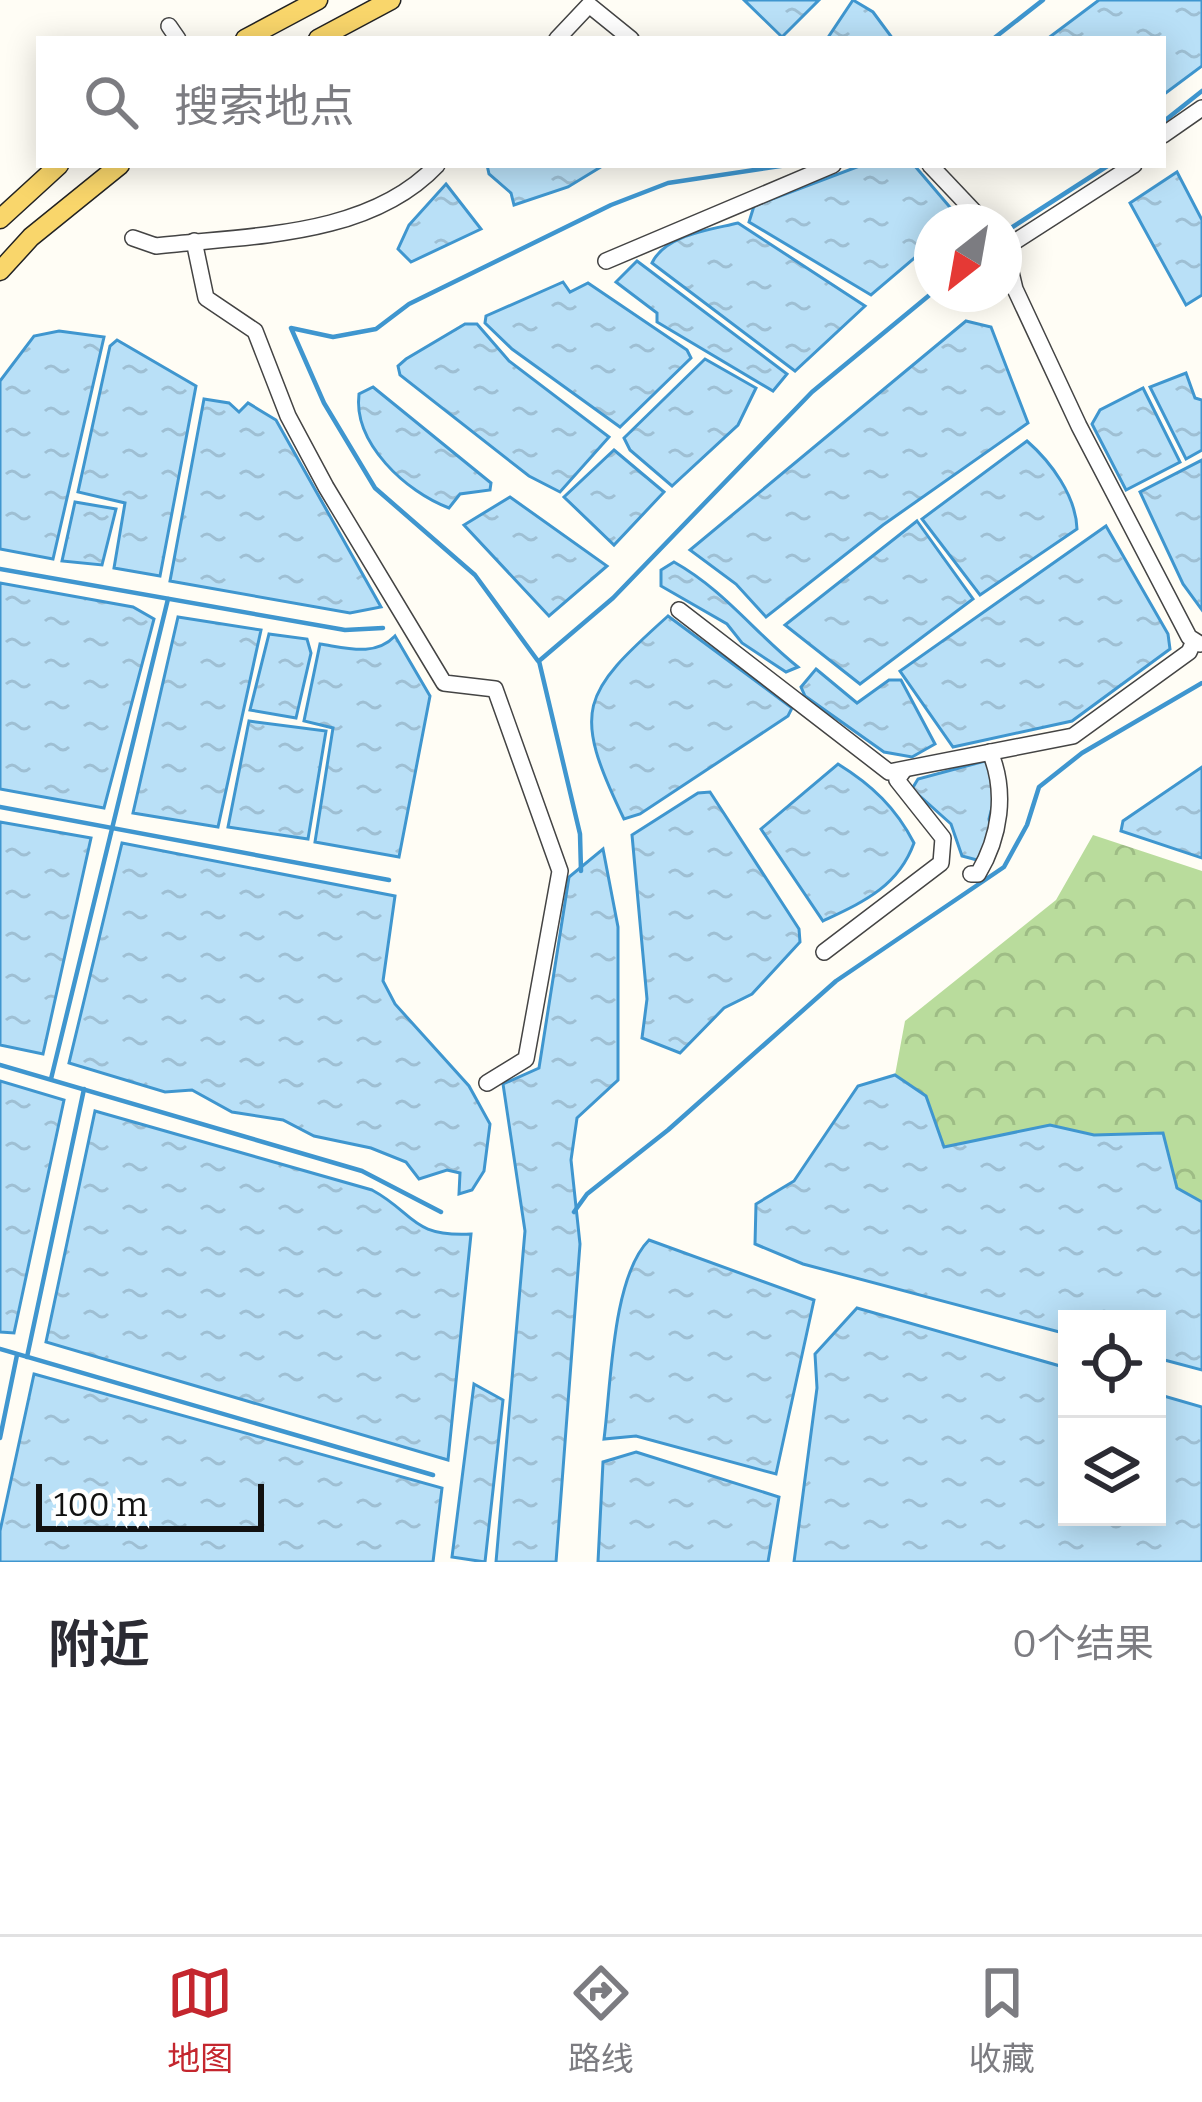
<!DOCTYPE html>
<html lang="zh">
<meta charset="utf-8">
<style>
:root{--surface:#fff;--page:#f2f2f3;--text:#2b2b33;--muted:#7c7c81;--line:#e1e1e2;--accent:#c4262e}
body{margin:0;font-family:Bitter,"Noto Sans SC",serif;background:var(--page);color:var(--text)}
.controls{position:absolute;right:36px;bottom:36px;display:grid;overflow:hidden;border-radius:0px;box-shadow:0 6px 30px #0003}
.controls button{width:108px;height:108px;display:grid;place-items:center;padding:0;border:0;border-bottom:3px solid var(--line);background:var(--surface);color:var(--text);font:60px sans-serif}
.compass{position:absolute;left:914px;top:204px;width:108px;height:108px;border-radius:50%;background:var(--surface);box-shadow:0 6px 30px #0003;rotate:211deg}
.scale{position:absolute;left:36px;bottom:30px;width:228px;box-sizing:border-box;padding-left:12px;border:6px solid #111;border-top:0;font-size:33px;line-height:42px;white-space:nowrap;color:#111;-webkit-text-stroke:9px #fff;paint-order:stroke}
.list{margin:0;padding:0;list-style:none}
h2{display:flex;justify-content:space-between;align-items:center;height:156px;margin:0;padding:0 48px;font-size:51px}
h2 small{font-size:39px;font-weight:400;color:var(--muted)}
.icon{flex:none;width:66px;height:66px;fill:none;stroke:currentColor;stroke-width:2;stroke-linecap:round;stroke-linejoin:round}
.map{position:relative;flex:none;width:1202px;height:1562px;overflow:hidden}
.search{position:absolute;background:var(--surface);box-shadow:0 6px 30px #0003;left:36px;right:36px;top:36px;height:132px;display:flex;align-items:center;gap:30px;box-sizing:border-box;padding:0 42px;border-radius:0px;color:var(--muted);font-size:45px}
.sheet{height:372px;background:var(--surface)}
nav{display:flex;justify-content:space-around;align-items:center;box-sizing:border-box;height:168px;border-top:3px solid var(--line);background:var(--surface);font-size:33px;color:var(--muted)}
nav a{display:grid;justify-items:center;gap:6px}
nav .on{color:var(--accent)}
.map>svg:first-child{display:block}
.forest{fill:url(#forest-crowns)}
.water{fill:url(#water-ripples);stroke:#3f96cf;stroke-width:3}
.lines{fill:none;stroke-linecap:round;stroke-linejoin:round}
.stream{stroke:#3f96cf;stroke-width:4.5}
.minor-casing{stroke:#444;stroke-width:18}
.major-casing{stroke:#222;stroke-width:21}
.minor{stroke:#fff;stroke-width:15}
.major{stroke:#f9d66b;stroke-width:18}
</style>
<div class="map">
<svg width="1202" height="1562" viewBox="0 0 1202 1562">
<defs>
<pattern id="forest-crowns" width="20" height="18" patternUnits="userSpaceOnUse" patternTransform="scale(3)"><rect width="20" height="18" fill="#b9dc9c"/><path d="M2 6a3 3 0 1 1 6 0M12 15a3 3 0 1 1 6 0" fill="none" stroke="#9ebc85"/></pattern>
<pattern id="water-ripples" width="26" height="14" patternUnits="userSpaceOnUse" patternTransform="scale(3)"><rect width="26" height="14" fill="#b9e0f7"/><path d="M2 4q2-2 4 0t4 0M15 11q2-2 4 0t4 0" fill="none" stroke="#9ebfd3"/></pattern>
</defs>
<rect width="100%" height="100%" fill="#fffdf5"/>
<polygon class="forest" points="1093,835 1202,871 1202,1202 1177,1188 1162,1133 1094,1135 1050,1125 943,1147 895,1075 905,1021 1056,900"/>
<g class="water">
<polygon points="744,0 819,0 782,37"/>
<polygon points="853,0 873,12 893,39 827,39"/>
<polygon points="1099,0 1202,0 1202,66 1163,95 1163,39 1047,39"/>
<polygon points="487,165 604,165 568,187 514,205 511,193 489,174"/>
<polygon points="862,165 914,165 960,219 932,222 932,243 871,295 749,222 754,206"/>
<polygon points="1177,172 1202,220 1202,295 1186,305 1130,203"/>
<polygon points="446,184 481,229 411,262 398,249 409,225"/>
<path d="M738,223L865,306L795,371L652,263C665,235 709,230 738,223Z"/>
<polygon points="637,261 787,374 773,391 657,322 657,313 616,282"/>
<polygon points="563,282 570,292 588,283 687,350 691,358 620,427 512,349 485,323 486,316"/>
<polygon points="966,321 991,327 1028,423 883,525 766,617 736,584 690,550"/>
<polygon points="465,324 477,324 509,361 609,437 560,492 529,476 400,375 398,366 406,359"/>
<polygon points="59,331 104,337 53,559 0,549 0,381 34,336"/>
<polygon points="117,340 196,386 160,576 114,568 125,503 78,492 110,346"/>
<polygon points="705,359 756,388 738,425 672,486 630,450 624,438"/>
<polygon points="1186,373 1195,398 1202,400 1202,450 1186,459 1150,387"/>
<path d="M373,387L491,483L490,490L460,494L449,508C406,492 353,443 359,394Z"/>
<polygon points="1143,388 1180,462 1126,490 1092,424 1100,410"/>
<polygon points="204,399 229,403 239,412 248,403 276,420 381,607 350,613 170,581"/>
<path d="M1027,441C1051,462 1076,496 1077,529L980,595L922,519Z"/>
<polygon points="614,450 664,492 614,545 564,497"/>
<polygon points="1202,460 1202,610 1183,584 1140,492"/>
<polygon points="510,497 607,566 549,616 464,525"/>
<polygon points="75,502 116,509 102,565 62,561"/>
<polygon points="917,521 973,599 860,684 785,625"/>
<polygon points="1106,526 1168,634 1170,649 1072,721 953,747 900,671"/>
<path d="M674,562C724,590 754,632 798,667L786,672L742,643L727,624L661,586V570Z"/>
<polygon points="0,583 133,607 154,619 104,808 0,789"/>
<path d="M668,616L792,708L788,716L640,814L624,819C571,709 581,694 668,616Z"/>
<polygon points="178,617 261,630 218,827 133,813"/>
<polygon points="269,634 307,639 311,653 296,718 250,710"/>
<path d="M395,636L430,696L399,857L315,842L333,728L304,721L320,644C347,648 375,657 395,636Z"/>
<polygon points="816,669 857,703 889,680 901,680 935,744 912,757 884,752 805,696 801,687"/>
<polygon points="249,721 326,731 308,839 228,827"/>
<polygon points="985,761 999,780 989,819 992,835 977,860 962,856 951,824 912,789 918,779"/>
<path d="M838,764C872,785 896,808 914,843C898,887 863,902 823,921L761,829Z"/>
<polygon points="1202,767 1202,858 1121,831 1123,821"/>
<polygon points="710,792 799,929 800,942 752,994 724,1008 680,1053 642,1038 647,999 632,835 698,793"/>
<polygon points="0,822 91,838 43,1054 0,1045"/>
<polygon points="122,843 395,896 383,981 395,1004 469,1086 490,1124 484,1171 472,1190 459,1194 460,1173 447,1170 419,1179 406,1162 371,1148 314,1136 283,1120 232,1112 192,1090 165,1092 69,1063"/>
<polygon points="603,849 618,927 618,1080 577,1118 571,1160 580,1244 556,1562 496,1562 525,1231 503,1084 539,1068 569,877"/>
<polygon points="895,1075 926,1096 944,1147 1050,1125 1094,1135 1163,1133 1177,1188 1202,1202 1202,1370 1157,1358 1157,1319 1067,1319 1067,1334 803,1264 755,1244 756,1204 794,1181 858,1086"/>
<polygon points="0,1081 64,1100 14,1333 0,1332"/>
<path d="M95,1111L372,1190C415,1213 410,1237 471,1234L448,1460L46,1342Z"/>
<path d="M649,1240L814,1300L776,1474L636,1436L604,1439C611,1386 612,1277 649,1240Z"/>
<polygon points="857,1308 1067,1368 1067,1517 1157,1517 1157,1394 1202,1407 1202,1562 794,1562 817,1388 815,1354"/>
<polygon points="34,1374 442,1488 433,1562 0,1562 0,1531"/>
<polygon points="474,1384 503,1400 485,1562 452,1557"/>
<polygon points="636,1452 779,1497 768,1562 598,1562 603,1462"/>
</g>
<g class="lines">
<g class="stream">
<polyline points="993,39 1043,0"/>
<polyline points="1163,122 1202,91"/>
<polyline points="1011,228 1109,165"/>
<polyline points="0,569 345,630 383,628"/>
<polyline points="538,661 475,575 375,488 324,403 291,328 333,337 376,329 409,304 611,205 668,183 787,165"/>
<polyline points="0,807 389,880"/>
<polyline points="581,871 580,834 539,661 613,598 812,392 932,293"/>
<polyline points="0,1065 362,1171 441,1212"/>
<polyline points="51,1079 168,599"/>
<polyline points="574,1212 587,1194 668,1130 836,981 1004,867 1027,825 1039,787 1082,753 1202,683"/>
<polyline points="0,1349 433,1475"/>
<polyline points="27,1357 84,1089"/>
<polyline points="0,1438 17,1355"/>
</g>
<defs>
<g id="minor">
<polyline points="169,26 178,39"/>
<polyline points="557,39 589,5 631,39"/>
<polyline points="1163,135 1202,108"/>
<polyline points="930,165 984,222"/>
<path d="M133,238L156,246C249,235 368,238 437,165"/>
<polyline points="194,241 206,298 255,331 288,416 326,487 444,683 495,689 560,871 526,1059 487,1083"/>
<polyline points="1004,243 1015,289 1079,426 1189,637 1200,644"/>
<polyline points="1008,246 1134,165"/>
<polyline points="606,261 833,165"/>
<polyline points="679,610 889,772 1073,736 1189,652 1194,641"/>
<path d="M971,874H978C1000,837 1007,792 990,752"/>
<polyline points="824,952 941,863 943,838 897,780 904,770"/>
</g>
<g id="major">
<polyline points="245,39 318,0"/>
<polyline points="318,39 391,0"/>
<polyline points="0,219 59,165"/>
<polyline points="0,271 31,237 120,165"/>
</g>
</defs>
<use href="#minor" class="minor-casing"/>
<use href="#major" class="major-casing"/>
<use href="#minor" class="minor"/>
<use href="#major" class="major"/>
</g>
</svg>
<div class="controls">
<button><svg class="icon" aria-label="locate" viewBox="0 0 24 24"><circle cx="12" cy="12" r="6"/><path d="M12 2v4M12 18v4M2 12h4M18 12h4"/></svg></button>
<button><svg class="icon" aria-label="layers" viewBox="0 0 24 24"><path d="M12 4l9 5-9 5-9-5zM3 14l9 5 9-5"/></svg></button>
</div>
<svg class="compass" viewBox="-18 -18 36 36"><path d="M0-13l5 13h-10z" fill="#e53935"/><path d="M0 13l5-13h-10z" fill="#7c7c81"/></svg>
<div class="scale">100 m</div>
<div class="search"><svg class="icon" aria-label="search" viewBox="0 0 24 24"><circle cx="10" cy="10" r="6"/><path d="M15 15l6 6"/></svg>搜索地点</div>
</div>
<section class="sheet">
<h2>附近<small>0个结果</small></h2>
<ul class="list">
</ul>
</section>
<nav>
<a class="on"><svg class="icon" aria-label="map" viewBox="0 0 24 24"><path d="M3 6l6-2 6 2 6-2v14l-6 2-6-2-6 2zM9 4v14M15 6v14"/></svg>地图</a>
<a><svg class="icon" aria-label="directions" viewBox="0 0 24 24"><path d="M12 3l9 9-9 9-9-9zM9 14v-3h6M13 9l2 2-2 2"/></svg>路线</a>
<a><svg class="icon" aria-label="saved" viewBox="0 0 24 24"><path d="M7 4h10v16l-5-4-5 4z"/></svg>收藏</a>
</nav>
